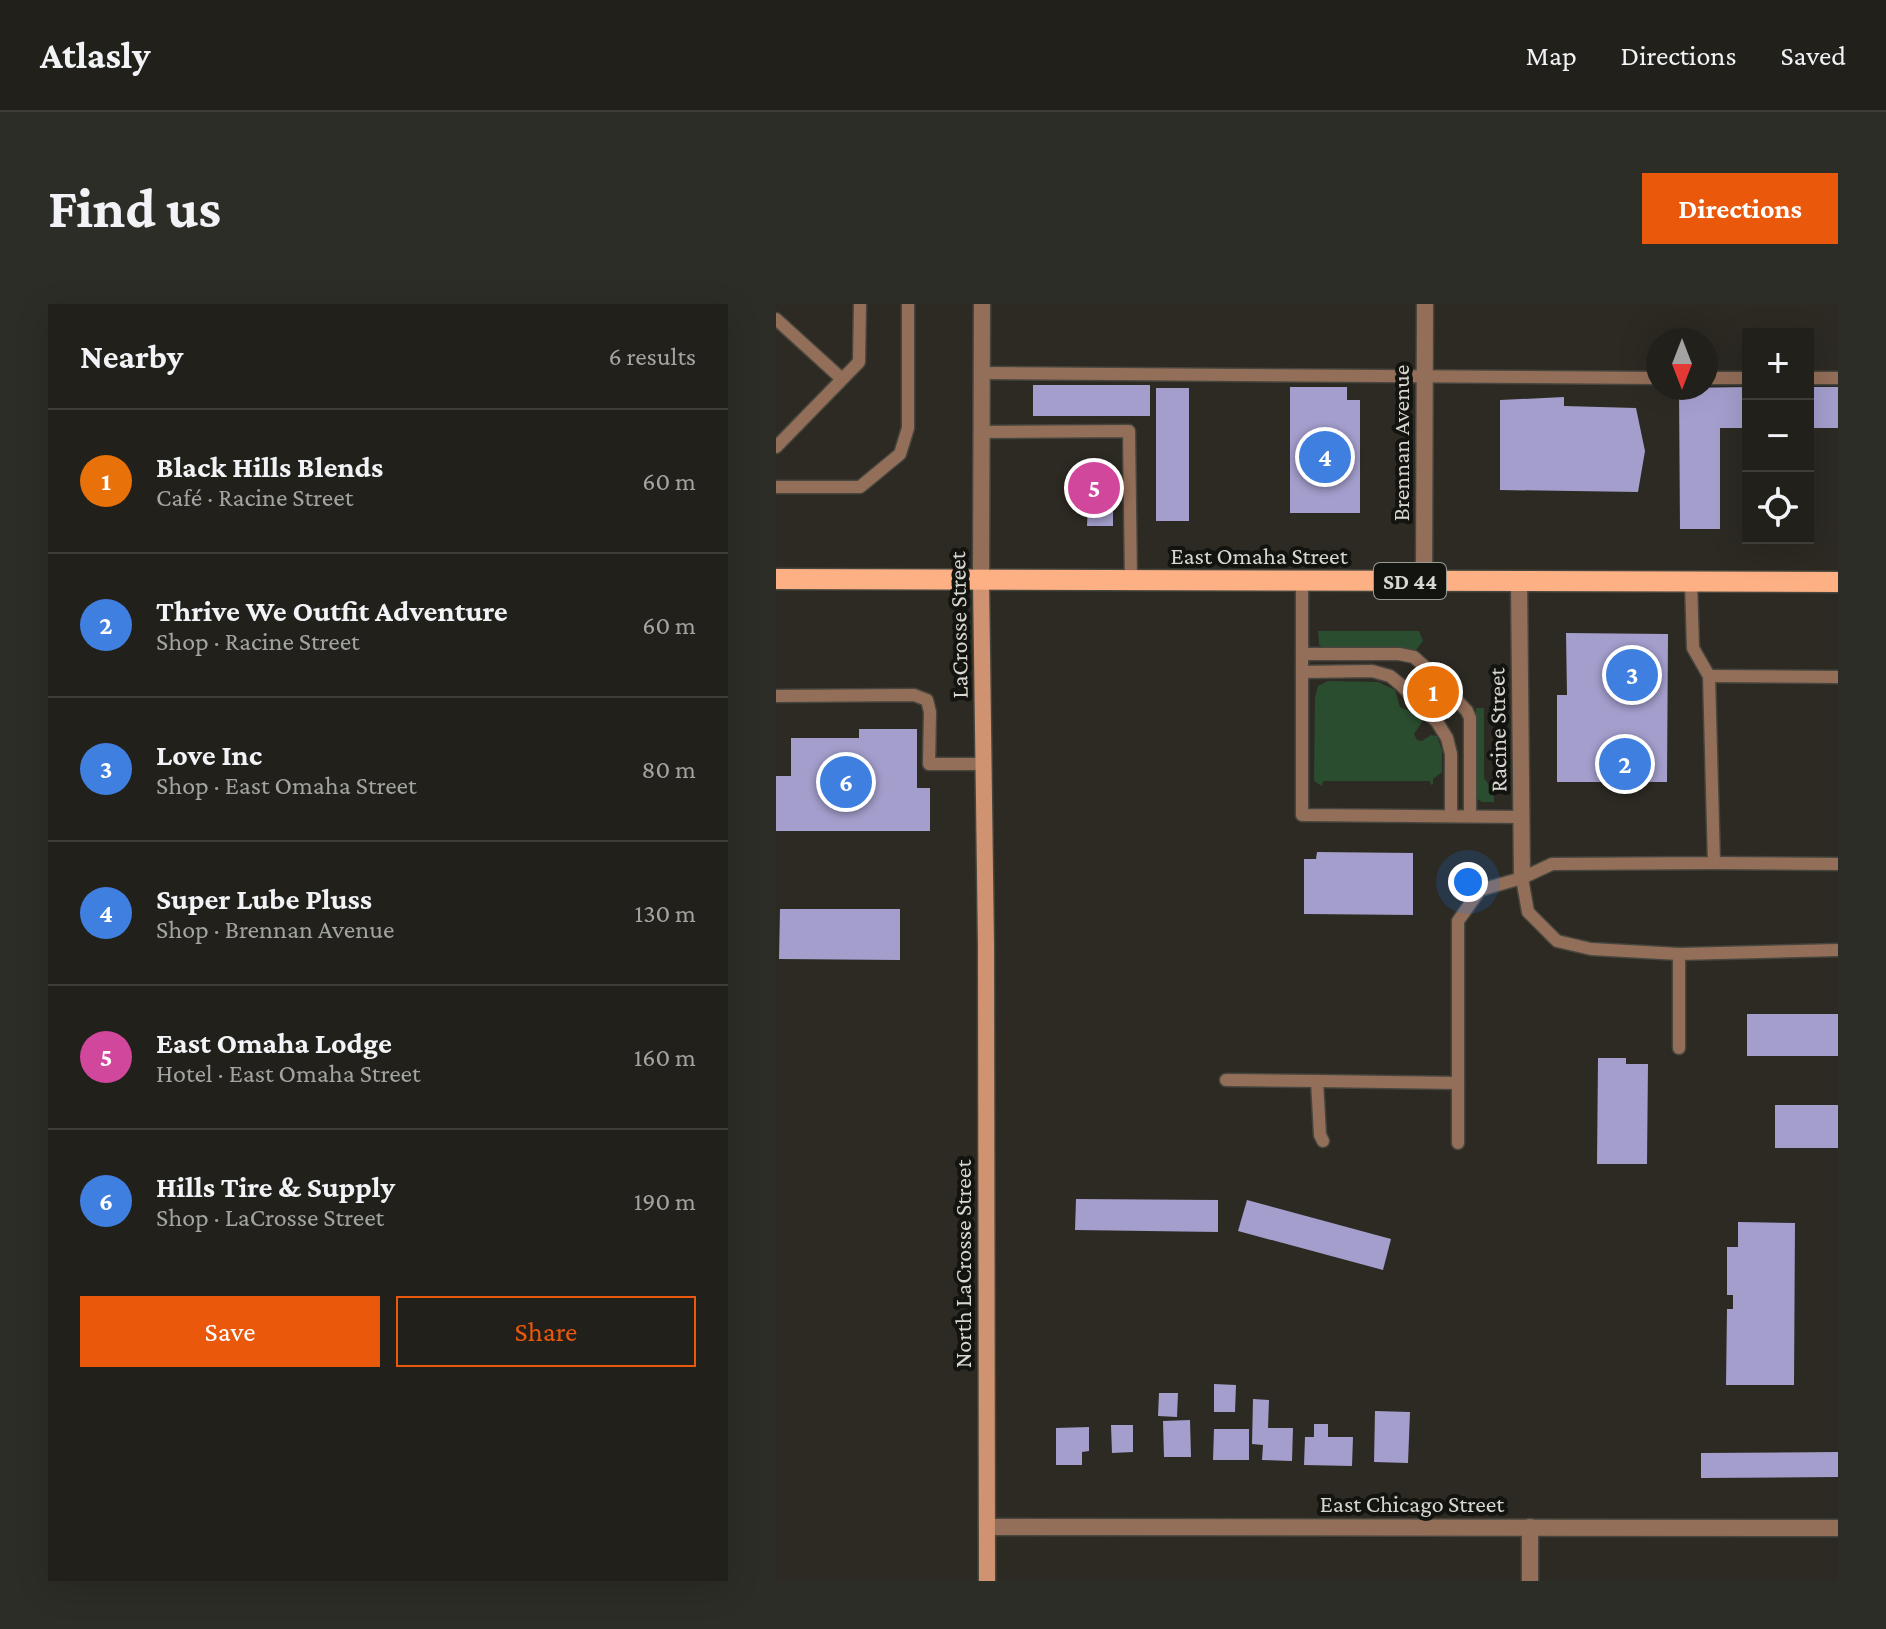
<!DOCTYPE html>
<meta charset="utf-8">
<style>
:root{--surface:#21201a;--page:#2d2d27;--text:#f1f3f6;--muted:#a2a3a2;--line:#3e3e39;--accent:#ea580c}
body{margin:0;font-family:"Crimson Pro",serif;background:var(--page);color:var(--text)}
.controls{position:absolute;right:24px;top:24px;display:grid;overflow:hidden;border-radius:0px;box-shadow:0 8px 32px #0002}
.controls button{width:72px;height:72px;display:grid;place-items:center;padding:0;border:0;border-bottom:2px solid var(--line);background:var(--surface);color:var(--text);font:40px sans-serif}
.compass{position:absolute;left:870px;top:24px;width:72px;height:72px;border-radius:50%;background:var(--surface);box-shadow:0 8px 32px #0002;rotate:180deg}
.you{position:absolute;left:692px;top:578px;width:28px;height:28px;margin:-20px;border:6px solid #fff;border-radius:50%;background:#1a73e8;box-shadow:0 0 0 12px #1a73e833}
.badge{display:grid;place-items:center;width:52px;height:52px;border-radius:50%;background:var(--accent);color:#fff;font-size:26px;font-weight:700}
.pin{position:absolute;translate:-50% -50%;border:4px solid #fff;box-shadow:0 2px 8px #0006}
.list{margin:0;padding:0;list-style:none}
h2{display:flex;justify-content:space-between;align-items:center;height:104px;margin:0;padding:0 32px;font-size:34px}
h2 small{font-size:26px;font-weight:400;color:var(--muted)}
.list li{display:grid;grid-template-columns:52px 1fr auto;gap:24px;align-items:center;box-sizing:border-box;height:144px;padding:0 32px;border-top:2px solid var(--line)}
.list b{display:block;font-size:30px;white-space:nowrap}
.list p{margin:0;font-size:26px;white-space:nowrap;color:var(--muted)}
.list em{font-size:26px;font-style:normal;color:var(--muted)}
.actions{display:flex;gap:16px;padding:24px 32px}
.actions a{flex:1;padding:18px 0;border:2px solid var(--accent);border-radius:0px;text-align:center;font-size:28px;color:var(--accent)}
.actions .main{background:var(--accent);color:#fff}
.icon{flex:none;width:44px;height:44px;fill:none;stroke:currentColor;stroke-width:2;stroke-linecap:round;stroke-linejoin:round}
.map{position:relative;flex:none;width:1062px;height:1277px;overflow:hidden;border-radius:0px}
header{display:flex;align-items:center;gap:48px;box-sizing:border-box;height:112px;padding:0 40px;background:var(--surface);border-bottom:2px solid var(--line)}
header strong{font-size:38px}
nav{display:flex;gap:44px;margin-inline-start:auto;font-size:28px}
.intro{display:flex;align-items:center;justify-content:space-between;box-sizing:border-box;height:192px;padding:0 48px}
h1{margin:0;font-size:56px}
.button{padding:20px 36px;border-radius:0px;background:var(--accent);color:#fff;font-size:28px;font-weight:700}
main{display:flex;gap:48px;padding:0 48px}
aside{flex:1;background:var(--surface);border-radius:0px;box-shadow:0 8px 32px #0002}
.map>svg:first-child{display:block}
.green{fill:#2b4d2f}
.building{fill:#a39ecc}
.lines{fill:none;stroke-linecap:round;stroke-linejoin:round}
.service-casing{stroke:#47463e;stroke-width:15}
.minor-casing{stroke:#47463e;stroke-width:19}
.tertiary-casing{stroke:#47463e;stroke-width:19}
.secondary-casing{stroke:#47463e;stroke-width:19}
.primary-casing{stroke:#47463e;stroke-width:23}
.service{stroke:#936e59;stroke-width:12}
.minor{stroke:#936e59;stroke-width:16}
.tertiary{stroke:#936e59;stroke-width:16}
.secondary{stroke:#cf9371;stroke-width:16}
.primary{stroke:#fdb084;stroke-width:20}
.labels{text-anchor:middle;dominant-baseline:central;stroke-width:8;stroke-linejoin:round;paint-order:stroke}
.shield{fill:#13130f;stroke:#9c9c97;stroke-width:2}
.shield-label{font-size:22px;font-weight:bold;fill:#d7d6d1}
.street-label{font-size:24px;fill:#d7d6d1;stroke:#13130f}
</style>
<header>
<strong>Atlasly</strong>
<nav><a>Map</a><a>Directions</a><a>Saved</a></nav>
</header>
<div class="intro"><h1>Find us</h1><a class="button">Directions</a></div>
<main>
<aside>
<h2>Nearby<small>6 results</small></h2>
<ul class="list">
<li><span class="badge" style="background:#e8710a">1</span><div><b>Black Hills Blends</b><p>Café · Racine Street</p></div><em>60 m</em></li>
<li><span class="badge" style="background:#3f7fe0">2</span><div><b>Thrive We Outfit Adventure</b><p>Shop · Racine Street</p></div><em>60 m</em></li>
<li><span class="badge" style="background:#3f7fe0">3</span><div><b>Love Inc</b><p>Shop · East Omaha Street</p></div><em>80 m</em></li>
<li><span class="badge" style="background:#3f7fe0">4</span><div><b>Super Lube Pluss</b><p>Shop · Brennan Avenue</p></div><em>130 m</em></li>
<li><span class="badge" style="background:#d1479c">5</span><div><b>East Omaha Lodge</b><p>Hotel · East Omaha Street</p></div><em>160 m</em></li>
<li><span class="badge" style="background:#3f7fe0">6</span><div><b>Hills Tire &amp; Supply</b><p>Shop · LaCrosse Street</p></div><em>190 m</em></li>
</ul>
<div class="actions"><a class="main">Save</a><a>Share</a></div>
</aside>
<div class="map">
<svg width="1062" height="1277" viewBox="0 0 1062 1277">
<rect width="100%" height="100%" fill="#2c2a22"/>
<g class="green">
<polygon points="542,327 643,327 647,337 640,346 551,345 543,341"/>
<polygon points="552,377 602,378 619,386 624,403 631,406 638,405 645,411 646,418 638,430 641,436 646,437 655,431 661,432 666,446 666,468 657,475 657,480 655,481 654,477 547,477 546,482 538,477 539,393 542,382"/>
<polygon points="700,404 708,404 708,474 718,488 718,498 706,498 700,494"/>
</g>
<g class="building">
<rect x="257" y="81" width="117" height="31"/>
<polygon points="514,83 571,83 571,96 584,96 584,209 514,209"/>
<polygon points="972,83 972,124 944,124 944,225 904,225 903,84"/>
<rect x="1032" y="83" width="30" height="41"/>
<rect x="380" y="84" width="33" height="133"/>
<polygon points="788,93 788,102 860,104 869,147 862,188 724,186 724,96"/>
<polygon points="299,169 337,170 337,222 311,222 312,199 299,199"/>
<polygon points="790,329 892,330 891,478 781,478 781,391 791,391"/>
<polygon points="666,359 673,365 664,374 689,399 672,415 653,396 641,407 629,394 656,366 657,368"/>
<polygon points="83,425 141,425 141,484 154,484 154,527 0,527 0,472 15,472 15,434 83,434"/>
<polygon points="541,548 637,549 637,611 528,610 528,555 540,555"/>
<polygon points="4,605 124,605 124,656 3,655"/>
<rect x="971" y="710" width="91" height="42"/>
<polygon points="822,754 850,754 850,760 872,760 871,860 821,860"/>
<rect x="999" y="801" width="63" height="43"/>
<polygon points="300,895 442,896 442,928 299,926"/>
<polygon points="471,896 615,935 607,966 462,927"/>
<polygon points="962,918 1019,919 1018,1081 950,1081 951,1005 957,1005 957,991 951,991 951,943 962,943"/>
<polygon points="438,1080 460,1081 459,1108 438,1108"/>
<polygon points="383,1089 402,1089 401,1113 382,1112"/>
<polygon points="477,1095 493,1096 492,1124 517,1124 516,1157 486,1156 487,1141 476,1140"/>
<polygon points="599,1107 634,1108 632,1159 598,1158"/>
<polygon points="414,1116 415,1153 388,1153 387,1117"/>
<polygon points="538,1120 552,1120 552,1133 577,1133 576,1162 528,1161 529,1133 538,1133"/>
<polygon points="335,1121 357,1121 357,1148 336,1149"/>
<polygon points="313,1123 313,1147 306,1148 306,1161 280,1161 280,1124"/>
<polygon points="438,1125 473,1125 473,1156 437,1156"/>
<polygon points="1062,1148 1062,1173 925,1174 925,1149"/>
</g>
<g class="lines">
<defs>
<g id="service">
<polyline points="0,15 66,75"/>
<polyline points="206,69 882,74"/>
<polyline points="930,74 972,74"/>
<polyline points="1032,74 1062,74"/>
<polyline points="206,128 353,127 355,277"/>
<polyline points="0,143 83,58 84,0"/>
<polyline points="0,183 84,183 124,150 132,124 132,0"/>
<polyline points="526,277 526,511 746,513"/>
<polyline points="526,350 623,350 638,353 648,362 691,407 694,414 694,512"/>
<polyline points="526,368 596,367 614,372 625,381 661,418 671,434 675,450 675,512"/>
<polyline points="933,372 1062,373"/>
<polyline points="0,392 138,391 151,396 154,408 153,460 208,460"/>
<polyline points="938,559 1062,560"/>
<polyline points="746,574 752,608 781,637 815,645 903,650 1062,646"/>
<polyline points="903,650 903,744"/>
<polyline points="450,776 541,777 544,831 547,837"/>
<polyline points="541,777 682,779"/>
<polyline points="682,839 682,617 704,586 746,574 776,560 938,559 933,372 917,344 915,278"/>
</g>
<g id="minor">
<polyline points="648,277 649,0"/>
<polyline points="743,277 746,574"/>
<polyline points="211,1223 1062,1224"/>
<polyline points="754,1223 754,1277"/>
</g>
<polyline id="tertiary" points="205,276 206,0"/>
<polyline id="secondary" points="205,276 210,642 211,1277"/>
<polyline id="primary" points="0,275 1062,278"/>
</defs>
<use href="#service" class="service-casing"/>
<use href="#minor" class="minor-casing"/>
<use href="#tertiary" class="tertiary-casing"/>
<use href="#secondary" class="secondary-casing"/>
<use href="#primary" class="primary-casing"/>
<use href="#service" class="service"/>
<use href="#minor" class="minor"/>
<use href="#tertiary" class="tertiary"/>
<use href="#secondary" class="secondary"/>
<use href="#primary" class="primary"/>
</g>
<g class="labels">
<rect class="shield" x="598" y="259" width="72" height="36" rx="6"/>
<g class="shield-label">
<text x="634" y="277">SD 44</text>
</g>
<g class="street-label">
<text transform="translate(624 139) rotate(-90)">Brennan Avenue</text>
<text x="483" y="251">East Omaha Street</text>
<text transform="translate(182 321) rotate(-91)">LaCrosse Street</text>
<text transform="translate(721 426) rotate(-91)">Racine Street</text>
<text transform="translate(186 960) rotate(-90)">North LaCrosse Street</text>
<text x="636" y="1199">East Chicago Street</text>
</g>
</g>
</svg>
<div class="controls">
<button>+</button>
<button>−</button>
<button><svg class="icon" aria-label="locate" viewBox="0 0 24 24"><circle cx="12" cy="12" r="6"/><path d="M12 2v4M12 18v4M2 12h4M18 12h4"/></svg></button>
</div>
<svg class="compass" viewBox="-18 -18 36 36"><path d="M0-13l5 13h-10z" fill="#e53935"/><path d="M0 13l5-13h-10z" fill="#a2a3a2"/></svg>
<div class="you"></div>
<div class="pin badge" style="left:657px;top:388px;background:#e8710a">1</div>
<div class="pin badge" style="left:849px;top:460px;background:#3f7fe0">2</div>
<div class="pin badge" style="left:856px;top:371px;background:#3f7fe0">3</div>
<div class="pin badge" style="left:549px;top:153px;background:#3f7fe0">4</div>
<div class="pin badge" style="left:318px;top:184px;background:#d1479c">5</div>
<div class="pin badge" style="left:70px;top:478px;background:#3f7fe0">6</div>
</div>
</main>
